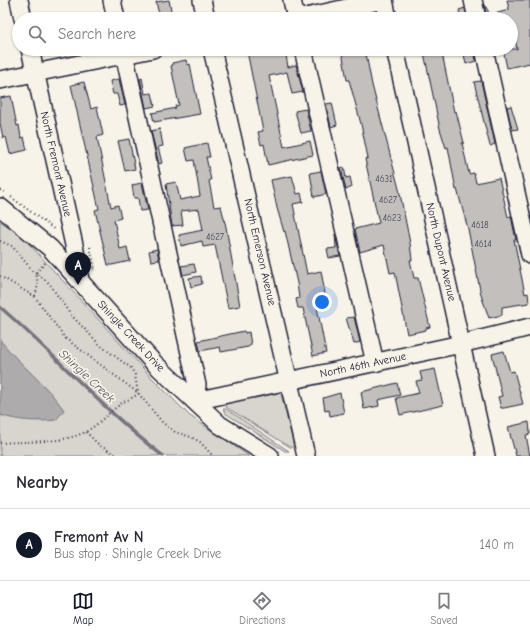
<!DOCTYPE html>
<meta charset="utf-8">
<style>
:root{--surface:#fff;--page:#f2f2f3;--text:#2b2b33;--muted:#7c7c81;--line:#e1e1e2;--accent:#111827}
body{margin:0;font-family:"Comic Neue",sans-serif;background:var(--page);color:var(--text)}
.you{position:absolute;left:322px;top:302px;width:14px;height:14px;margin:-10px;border:3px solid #fff;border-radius:50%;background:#1a73e8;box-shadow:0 0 0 6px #1a73e833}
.badge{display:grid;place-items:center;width:26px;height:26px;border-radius:50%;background:var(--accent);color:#fff;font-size:13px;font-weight:700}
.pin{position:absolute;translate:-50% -33px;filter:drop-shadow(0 1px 2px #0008)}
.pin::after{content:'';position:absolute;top:21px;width:14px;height:12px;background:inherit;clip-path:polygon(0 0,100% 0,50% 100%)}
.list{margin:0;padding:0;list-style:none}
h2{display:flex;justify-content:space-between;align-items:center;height:52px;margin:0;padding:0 16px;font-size:17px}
h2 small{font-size:13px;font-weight:400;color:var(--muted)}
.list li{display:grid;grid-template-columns:26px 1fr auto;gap:12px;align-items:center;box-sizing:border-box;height:72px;padding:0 16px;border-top:1px solid var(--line)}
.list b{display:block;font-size:15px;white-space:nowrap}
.list p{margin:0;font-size:13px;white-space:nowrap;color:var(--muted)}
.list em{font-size:13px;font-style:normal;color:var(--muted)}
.icon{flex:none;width:22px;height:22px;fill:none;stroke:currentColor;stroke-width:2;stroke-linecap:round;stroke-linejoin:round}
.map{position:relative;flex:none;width:530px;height:456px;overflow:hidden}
.search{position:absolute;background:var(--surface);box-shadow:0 1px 3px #0004;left:12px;right:12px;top:12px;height:44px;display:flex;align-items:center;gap:10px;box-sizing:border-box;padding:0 14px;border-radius:22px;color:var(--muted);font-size:15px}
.sheet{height:124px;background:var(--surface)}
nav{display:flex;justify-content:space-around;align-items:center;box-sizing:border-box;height:56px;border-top:1px solid var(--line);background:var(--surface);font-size:11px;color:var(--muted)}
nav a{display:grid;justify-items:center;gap:2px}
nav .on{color:var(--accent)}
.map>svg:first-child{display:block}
.green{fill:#d8d5cf;stroke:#7d7c85}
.water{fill:#aeabad;stroke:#76747f}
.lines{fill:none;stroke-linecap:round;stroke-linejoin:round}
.stream{stroke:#76747f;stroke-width:3.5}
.building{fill:#c2bfbd;stroke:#22223b}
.minor-casing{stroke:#22223b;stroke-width:20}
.path{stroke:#22223b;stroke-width:2;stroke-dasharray:1 3;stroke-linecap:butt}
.minor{stroke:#f7f3e8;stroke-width:17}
.labels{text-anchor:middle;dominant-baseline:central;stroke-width:3.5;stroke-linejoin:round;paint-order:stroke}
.number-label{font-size:9px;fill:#4a495c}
.street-label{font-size:11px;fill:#22223b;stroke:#f7f3e8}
.water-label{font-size:12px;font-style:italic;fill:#535263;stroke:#f7f3e8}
</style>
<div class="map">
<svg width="530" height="456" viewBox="0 0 530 456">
<rect width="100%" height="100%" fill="#f7f3e8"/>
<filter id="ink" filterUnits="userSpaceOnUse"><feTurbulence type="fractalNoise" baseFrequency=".025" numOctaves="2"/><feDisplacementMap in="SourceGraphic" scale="8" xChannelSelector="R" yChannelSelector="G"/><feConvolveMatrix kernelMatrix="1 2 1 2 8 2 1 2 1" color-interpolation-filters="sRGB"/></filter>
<g filter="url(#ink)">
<g class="green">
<polygon points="0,221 21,235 153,379 190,416 249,456 0,456"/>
<polygon points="279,391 281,394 294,447 290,447 226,407 225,403"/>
<polygon points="223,409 226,409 289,451 285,451 225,413"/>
</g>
<path class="water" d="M0,340C20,365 46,384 64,410L56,420C37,422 18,421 0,415Z"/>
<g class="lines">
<path class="stream" d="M0,307C56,355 104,411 163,456"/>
</g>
<g class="building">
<polygon points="169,0 172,15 160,18 156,2"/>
<polygon points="507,0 530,0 530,63 507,68 503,49 517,49 511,19 487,19 484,3 490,15 509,10"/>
<polygon points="465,8 467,19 452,19 452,18 460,14 459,10"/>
<polygon points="250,49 275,49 275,52 285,50 288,67 296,65 303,92 292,94 287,72 269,76 284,147 310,141 313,155 268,165 264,144 261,145 258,132 263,131 247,51 250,51"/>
<polygon points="350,49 365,49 372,85 399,189 410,243 412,260 410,260 414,278 418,278 430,327 426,328 426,330 407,334 395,272 390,273 384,245 360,252 355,229 379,223 365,159 368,158 361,124 349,80 347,80 342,51"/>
<polygon points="470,49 474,49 476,61 466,64 463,50"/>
<polygon points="436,51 437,54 442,53 454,112 456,111 464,143 462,143 469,174 474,173 476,183 499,178 508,217 511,216 516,240 514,240 525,294 528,293 529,303 502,307 502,315 489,318 481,295 468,229 457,189 456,190 448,147 446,148 440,129 430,81 424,53"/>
<polygon points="186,60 187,65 190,64 200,114 154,122 152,113 176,108 175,106 179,105 171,66 173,65 172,63"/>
<polygon points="142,78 145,94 152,93 155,106 146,108 140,79"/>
<polygon points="119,79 125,105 120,106 117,94 113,94 110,81"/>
<polygon points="481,81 495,144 490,146 474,82"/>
<polygon points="84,82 91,109 97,107 103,135 97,137 111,207 118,205 121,218 114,220 120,249 127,247 130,261 112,265 108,265 95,210 99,209 71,85"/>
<polygon points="11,96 17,126 19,125 21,138 24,137 27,150 10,154 6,137 3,138 0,123 0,98"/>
<polygon points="332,103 337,125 331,127 326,104"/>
<polygon points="511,106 518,129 512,130 507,107"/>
<polygon points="306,109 311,131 301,133 295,111"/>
<polygon points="160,129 163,146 158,147 162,163 159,164 151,131"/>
<polygon points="129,139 135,169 125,171 118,141"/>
<polygon points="207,143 210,157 206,157 211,180 209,181 214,207 221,206 226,227 240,306 228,308 215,245 203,247 202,241 181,246 179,235 203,230 199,209 181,211 183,225 172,226 166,184 176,182 180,200 200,196 194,160 188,161 185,148"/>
<polygon points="344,167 346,178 350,177 352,187 346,190 341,168"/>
<polygon points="321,171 326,194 314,197 310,173"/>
<polygon points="292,176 297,194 301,193 303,202 293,204 307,274 321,271 326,299 316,302 326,353 313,356 303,308 298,308 296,299 299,298 297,283 285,231 284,232 277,208 271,180"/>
<polygon points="142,183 148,210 140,211 138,198 134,198 132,185"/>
<polygon points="335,234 340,256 329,258 327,249 336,248"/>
<polygon points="157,249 159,260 151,261 149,251"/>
<polygon points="194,264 196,272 183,275 181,266"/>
<polygon points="201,276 202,284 191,287 189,278"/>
<polygon points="354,317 360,342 354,344 346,318"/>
<polygon points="244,331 245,333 249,332 251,345 248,347 221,352 220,347 200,351 198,341"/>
<polygon points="504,351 510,372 514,371 523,404 504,408 501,408 498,397 502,396 492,354"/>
<polygon points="435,369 443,405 400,415 396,398 419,393 416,381 422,380 420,372"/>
<polygon points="397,383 400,395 378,400 379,406 364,409 361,392"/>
<polygon points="340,393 344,413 330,416 329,410 325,411 323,398"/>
<polygon points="529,422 530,434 526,435 530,456 516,456 508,427"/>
</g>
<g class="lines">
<defs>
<g id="minor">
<polyline points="19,0 23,19"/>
<polyline points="112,0 116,19"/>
<polyline points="202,0 206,19"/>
<polyline points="292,0 296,19"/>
<polyline points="384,0 388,19"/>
<polyline points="473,0 477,19"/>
<polyline points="297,19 383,0"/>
<polyline points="30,49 74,245 80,280"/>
<polyline points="123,49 197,385 195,401 461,344 530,327"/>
<polyline points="212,49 306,456"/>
<polyline points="303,49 375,363"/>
<polyline points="395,49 486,456"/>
<polyline points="484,49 530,255"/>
<polyline points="0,80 153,49"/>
<polyline points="0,207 50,248 153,362 220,425 270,456"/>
</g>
</defs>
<use href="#minor" class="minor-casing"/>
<g class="path">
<polyline points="0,190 6,193"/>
<polyline points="11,197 55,230"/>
<polyline points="0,241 12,246 32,270 49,283 70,314 101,346 131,368 135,375 138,393 163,423 175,432 191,437 200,442 213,456"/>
<polyline points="90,247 95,270 92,267"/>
<polyline points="0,276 35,297 65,338 138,393"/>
<polyline points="35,296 38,285 36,273 45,263"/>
<polyline points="86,432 99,445 118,456"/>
<path d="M0,443C26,441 64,444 87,431C99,424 107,414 118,406C124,400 132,400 138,393"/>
</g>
<use href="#minor" class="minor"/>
</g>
</g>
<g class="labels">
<g class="number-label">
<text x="384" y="179">4631</text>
<text x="388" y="200">4627</text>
<text x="392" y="218">4623</text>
<text x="480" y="225">4618</text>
<text x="215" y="237">4627</text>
<text x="483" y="244">4614</text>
</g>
<g class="street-label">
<text transform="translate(56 164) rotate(77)">North Fremont Avenue</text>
<text transform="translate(260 252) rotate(77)">North Emerson Avenue</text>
<text transform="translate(441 252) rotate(77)">North Dupont Avenue</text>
<text transform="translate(131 336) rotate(47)">Shingle Creek Drive</text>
<text transform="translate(363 365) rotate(-12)">North 46th Avenue</text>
</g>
<g class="water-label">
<text transform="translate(87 376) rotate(43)">Shingle Creek</text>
</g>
</g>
</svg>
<div class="you"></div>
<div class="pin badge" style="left:78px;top:285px">A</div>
<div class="search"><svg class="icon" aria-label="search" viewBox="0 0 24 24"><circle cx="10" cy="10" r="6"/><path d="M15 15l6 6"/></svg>Search here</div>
</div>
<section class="sheet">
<h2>Nearby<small></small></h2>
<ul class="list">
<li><span class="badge">A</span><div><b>Fremont Av N</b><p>Bus stop · Shingle Creek Drive</p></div><em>140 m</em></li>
</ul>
</section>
<nav>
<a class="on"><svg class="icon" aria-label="map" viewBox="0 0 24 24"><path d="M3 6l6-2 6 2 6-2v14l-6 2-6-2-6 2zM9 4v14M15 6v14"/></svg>Map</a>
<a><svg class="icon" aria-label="directions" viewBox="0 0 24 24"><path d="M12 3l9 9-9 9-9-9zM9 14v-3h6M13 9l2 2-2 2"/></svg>Directions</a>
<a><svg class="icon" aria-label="saved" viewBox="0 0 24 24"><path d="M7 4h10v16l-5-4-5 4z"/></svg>Saved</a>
</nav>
